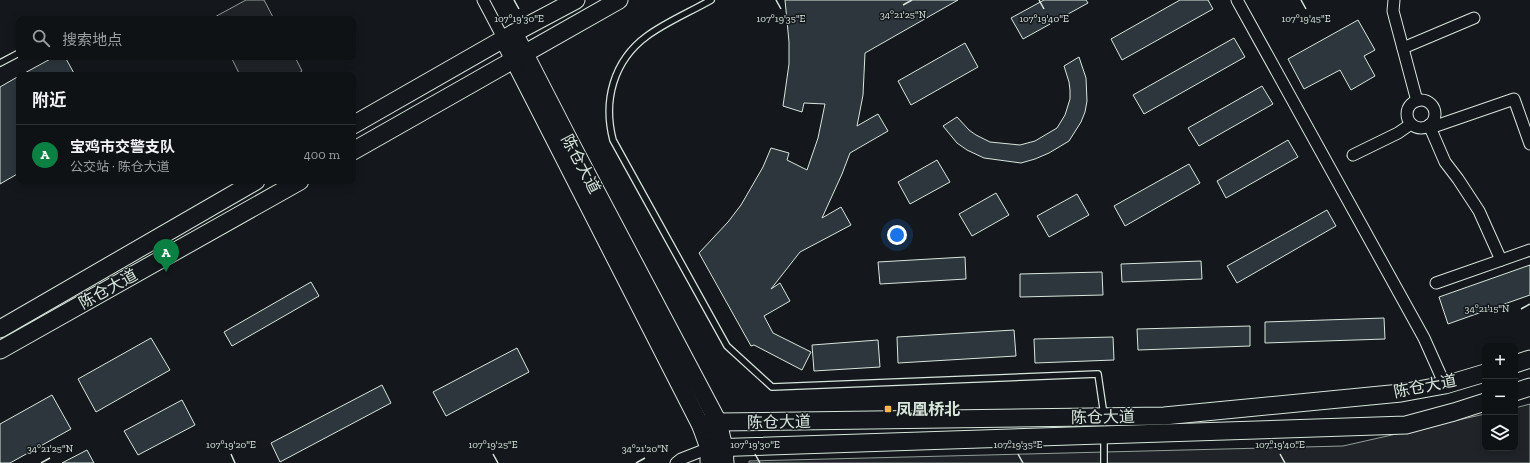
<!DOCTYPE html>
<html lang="zh">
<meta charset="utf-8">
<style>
:root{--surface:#0f1215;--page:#181b1e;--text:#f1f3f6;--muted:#9b9ea0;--line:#2f3234;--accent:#0b8043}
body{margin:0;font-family:"Zilla Slab","Noto Sans SC",serif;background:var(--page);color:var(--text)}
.controls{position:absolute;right:12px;bottom:12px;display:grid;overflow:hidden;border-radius:8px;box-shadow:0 2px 10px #0003}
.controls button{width:36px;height:36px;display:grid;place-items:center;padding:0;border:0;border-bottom:1px solid var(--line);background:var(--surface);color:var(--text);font:20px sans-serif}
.you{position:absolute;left:897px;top:235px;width:14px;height:14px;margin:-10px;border:3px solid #fff;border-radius:50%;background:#1a73e8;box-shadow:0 0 0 6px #1a73e833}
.badge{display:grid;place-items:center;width:26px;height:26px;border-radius:50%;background:var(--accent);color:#fff;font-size:13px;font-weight:700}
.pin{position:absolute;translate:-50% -33px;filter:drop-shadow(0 1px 2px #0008)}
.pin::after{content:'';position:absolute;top:21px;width:14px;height:12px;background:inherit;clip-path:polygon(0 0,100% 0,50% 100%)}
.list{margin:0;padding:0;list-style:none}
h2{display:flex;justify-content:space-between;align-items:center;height:52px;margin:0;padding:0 16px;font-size:17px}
h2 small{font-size:13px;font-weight:400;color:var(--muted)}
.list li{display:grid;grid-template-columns:26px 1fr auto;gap:12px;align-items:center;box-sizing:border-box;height:60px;padding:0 16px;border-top:1px solid var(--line)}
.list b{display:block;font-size:15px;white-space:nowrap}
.list p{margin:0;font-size:13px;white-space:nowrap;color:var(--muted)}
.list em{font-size:13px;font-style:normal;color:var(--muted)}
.icon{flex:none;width:22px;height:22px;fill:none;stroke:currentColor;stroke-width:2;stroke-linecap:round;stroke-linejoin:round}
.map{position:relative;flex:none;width:1530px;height:463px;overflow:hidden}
.search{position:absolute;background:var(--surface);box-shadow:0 2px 10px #0003;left:16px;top:16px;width:340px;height:44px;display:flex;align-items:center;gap:10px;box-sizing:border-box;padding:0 14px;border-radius:8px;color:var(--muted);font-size:15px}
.panel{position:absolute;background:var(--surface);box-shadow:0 2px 10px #0003;left:16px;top:72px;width:340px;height:112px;border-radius:8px}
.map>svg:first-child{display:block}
.green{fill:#202428;stroke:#939e99}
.building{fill:#2c363c;stroke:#d8e6dc}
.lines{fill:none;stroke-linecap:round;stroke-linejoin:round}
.lane-casing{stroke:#d8e6dc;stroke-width:8}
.street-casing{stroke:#d8e6dc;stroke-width:13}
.primary-casing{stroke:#d8e6dc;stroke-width:19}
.lane{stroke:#14181c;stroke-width:5.5}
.street{stroke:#14181c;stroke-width:11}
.primary{stroke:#14181c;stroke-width:17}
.ticks{fill:none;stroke:#d8e6dc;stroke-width:1.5}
.poi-dot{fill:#ffb74d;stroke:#14181c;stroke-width:1.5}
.labels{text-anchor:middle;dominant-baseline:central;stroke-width:3;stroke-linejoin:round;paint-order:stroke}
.street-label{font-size:16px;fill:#d8e6dc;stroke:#14181c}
.poi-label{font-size:16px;font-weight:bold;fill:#d8e6dc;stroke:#14181c;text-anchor:start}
.ticks-label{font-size:10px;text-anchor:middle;fill:#d8e6dc;stroke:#14181c;stroke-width:3;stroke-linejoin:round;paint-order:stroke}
</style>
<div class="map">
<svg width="1530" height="463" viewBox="0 0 1530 463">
<rect width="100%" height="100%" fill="#14181c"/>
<g class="green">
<polygon points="246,0 264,0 274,19 211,19"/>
<polygon points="231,57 295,57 302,71 296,75 240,75"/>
<polygon points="1530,404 1530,463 749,463 749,461 1343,446 1485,414 1485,448 1515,448 1515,408"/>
</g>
<g class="building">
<polygon points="785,0 958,0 865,53 863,95 857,126 878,114 888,131 850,153 842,174 822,218 841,207 851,225 800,252 771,289 780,283 790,301 764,316 773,333 811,352 802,370 754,345 751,346 699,253 728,222 741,205 763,167 771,148 789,153 787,160 807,170 818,138 825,104 804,103 802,112 783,106 789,64 789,42"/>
<polygon points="1044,0 1086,0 1088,3 1023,39 1011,18"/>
<polygon points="1180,0 1208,0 1213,9 1122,60 1111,39"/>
<polygon points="1358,20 1375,50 1364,56 1375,76 1351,90 1340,70 1304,89 1288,59"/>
<polygon points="1234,38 1245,57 1144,114 1133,95"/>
<polygon points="965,43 978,67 911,105 898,81"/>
<polygon points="54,57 65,57 75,75 21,75"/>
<polygon points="1079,57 1086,78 1087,101 1085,112 1081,122 1069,141 1049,153 1035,159 1021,163 984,158 967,150 957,143 943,126 957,117 969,130 976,135 990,142 1020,145 1035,141 1057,128 1065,115 1070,99 1070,90 1069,82 1064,66"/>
<polygon points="19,76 19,173 0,184 0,87"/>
<polygon points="1262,86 1273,104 1199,146 1188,128"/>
<polygon points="1288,140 1298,157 1226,198 1217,181"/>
<polygon points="937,160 950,182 910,204 898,182"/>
<polygon points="1189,164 1200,183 1125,226 1114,206"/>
<polygon points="996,193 1009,215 972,236 959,214"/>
<polygon points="1077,194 1089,215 1049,237 1037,216"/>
<polygon points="1327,210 1336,226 1237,283 1227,266"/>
<polygon points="965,257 966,279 880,284 878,262"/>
<polygon points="1201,261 1202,279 1122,282 1121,264"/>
<polygon points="1530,265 1530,295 1448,324 1439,297"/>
<polygon points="1102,272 1103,295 1020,297 1020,274"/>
<polygon points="311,282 319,296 232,346 224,332"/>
<polygon points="1384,318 1385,339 1265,343 1265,322"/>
<polygon points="1250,326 1250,346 1138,350 1137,329"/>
<polygon points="1014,330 1016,356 898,363 897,337"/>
<polygon points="1113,337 1114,360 1035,363 1034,339"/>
<polygon points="151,338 170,370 96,412 78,379"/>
<polygon points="878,340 880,367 814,371 812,345"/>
<polygon points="517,348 529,372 446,416 433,392"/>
<polygon points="382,385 391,403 280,462 271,443"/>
<polygon points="52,395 71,429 10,463 0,463 0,424"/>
<polygon points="182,400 195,425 138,455 124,431"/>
<polygon points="87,450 94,463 62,463"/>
</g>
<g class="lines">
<defs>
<g id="lane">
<path d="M711,0C690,12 666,22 647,36C613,61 603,101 613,140L727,346L772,387L1098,374L1104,415"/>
<polyline points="0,63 19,53"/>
<polyline points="1104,463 1104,437"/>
</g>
<g id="street">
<polyline points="483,0 503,38"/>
<polyline points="1237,0 1424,338 1445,385"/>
<polyline points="1394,0 1393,11 1417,101"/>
<polyline points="1403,48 1474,18"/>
<circle cx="1421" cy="114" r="14"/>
<polyline points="1429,125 1445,162 1458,179 1479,211 1501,260"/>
<polyline points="1430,128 1514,99 1530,144"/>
<polyline points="1353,155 1398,133 1411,124"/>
<polyline points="1436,283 1530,250"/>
<polyline points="676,463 681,459 709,448"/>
</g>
<g id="primary">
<polyline points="514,33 576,0"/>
<polyline points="503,38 701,426 709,448 1406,425 1454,412 1485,402"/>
<polyline points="353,125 514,33 570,142 718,422 724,448 725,463"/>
<polyline points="353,151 619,0"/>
<polyline points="0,329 256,181"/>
<polyline points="0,350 300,181"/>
<polyline points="1515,364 1530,359"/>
<polyline points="1515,392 1530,387"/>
<polyline points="701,426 718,422 1164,416 1401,393 1445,385 1485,373"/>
<polyline points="709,448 709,463"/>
</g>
</defs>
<use href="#lane" class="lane-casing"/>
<use href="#street" class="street-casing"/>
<use href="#primary" class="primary-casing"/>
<use href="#lane" class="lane"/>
<use href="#street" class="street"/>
<use href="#primary" class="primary"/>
</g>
<path class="ticks" d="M514,0L519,9M776,0L781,9M1039,0L1044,9M1301,0L1306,9M903,5L912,0M1521,309L1530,304M231,454L235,463M493,454L498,463M755,454L760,463M1018,454L1023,463M1280,454L1285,463M41,463L50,458M636,463L645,458"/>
<rect class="poi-dot" x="884" y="405" width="8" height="8" rx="2"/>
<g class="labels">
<g class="street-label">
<text transform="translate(581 164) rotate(62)">陈仓大道</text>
<text transform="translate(108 289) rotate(-29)">陈仓大道</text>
<text transform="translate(1425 386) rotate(-11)">陈仓大道</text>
<text transform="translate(1103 417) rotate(-1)">陈仓大道</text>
<text transform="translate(779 422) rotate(-1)">陈仓大道</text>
</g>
<g class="poi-label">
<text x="896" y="409">凤凰桥北</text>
</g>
</g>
<g class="ticks-label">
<text x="903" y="18">34°21'25"N</text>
<text x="519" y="22">107°19'30"E</text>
<text x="781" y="22">107°19'35"E</text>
<text x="1044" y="22">107°19'40"E</text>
<text x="1306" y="22">107°19'45"E</text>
<text x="1487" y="312">34°21'15"N</text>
<text x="231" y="448">107°19'20"E</text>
<text x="493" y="448">107°19'25"E</text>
<text x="755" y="448">107°19'30"E</text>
<text x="1018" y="448">107°19'35"E</text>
<text x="1280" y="448">107°19'40"E</text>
<text x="50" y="452">34°21'25"N</text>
<text x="645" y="452">34°21'20"N</text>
</g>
</svg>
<div class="controls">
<button>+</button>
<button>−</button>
<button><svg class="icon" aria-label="layers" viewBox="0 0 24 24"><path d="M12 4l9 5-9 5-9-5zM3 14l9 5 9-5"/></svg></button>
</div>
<div class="you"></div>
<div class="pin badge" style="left:166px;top:272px">A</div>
<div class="search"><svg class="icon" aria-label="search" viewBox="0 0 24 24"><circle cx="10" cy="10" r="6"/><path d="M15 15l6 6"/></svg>搜索地点</div>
<section class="panel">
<h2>附近<small></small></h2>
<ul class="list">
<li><span class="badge">A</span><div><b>宝鸡市交警支队</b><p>公交站 · 陈仓大道</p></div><em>400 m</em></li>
</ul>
</section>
</div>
